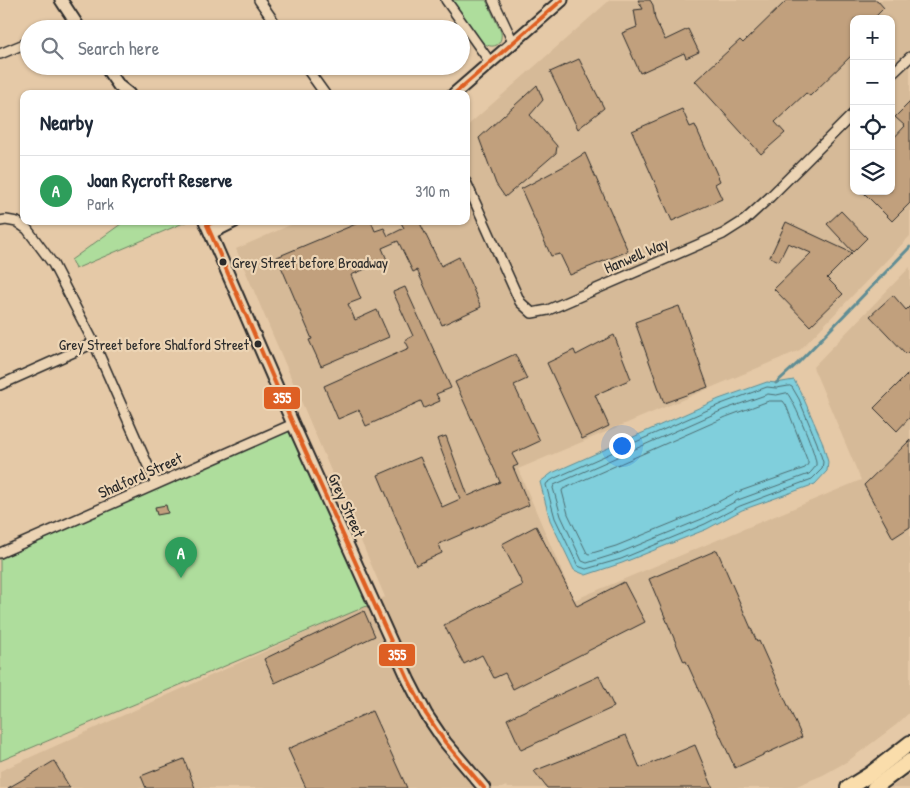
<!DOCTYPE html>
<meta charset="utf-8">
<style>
:root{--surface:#fff;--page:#f6f6f7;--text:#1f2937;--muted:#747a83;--line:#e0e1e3;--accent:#1f6fb2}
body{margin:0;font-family:"Patrick Hand",sans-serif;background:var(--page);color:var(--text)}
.controls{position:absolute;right:15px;top:15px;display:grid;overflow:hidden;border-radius:10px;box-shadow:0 1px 4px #0004}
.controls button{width:45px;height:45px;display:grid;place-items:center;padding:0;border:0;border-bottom:1px solid var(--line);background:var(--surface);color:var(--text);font:25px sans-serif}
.you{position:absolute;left:621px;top:445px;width:18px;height:18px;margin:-12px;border:4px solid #fff;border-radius:50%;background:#1a73e8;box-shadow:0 0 0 8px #1a73e833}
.badge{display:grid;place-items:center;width:32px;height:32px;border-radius:50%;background:var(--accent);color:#fff;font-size:16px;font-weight:700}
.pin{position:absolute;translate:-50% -41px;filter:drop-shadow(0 1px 2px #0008)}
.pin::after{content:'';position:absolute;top:26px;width:18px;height:15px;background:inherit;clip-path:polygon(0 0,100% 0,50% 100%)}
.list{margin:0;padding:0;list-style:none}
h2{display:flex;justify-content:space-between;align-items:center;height:65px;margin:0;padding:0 20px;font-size:21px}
h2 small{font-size:16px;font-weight:400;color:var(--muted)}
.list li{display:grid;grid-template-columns:32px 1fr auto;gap:15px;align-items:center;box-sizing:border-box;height:70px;padding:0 20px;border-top:1px solid var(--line)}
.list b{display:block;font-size:19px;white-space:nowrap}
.list p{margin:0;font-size:16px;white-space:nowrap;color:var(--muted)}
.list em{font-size:16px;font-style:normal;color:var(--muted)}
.icon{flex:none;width:28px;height:28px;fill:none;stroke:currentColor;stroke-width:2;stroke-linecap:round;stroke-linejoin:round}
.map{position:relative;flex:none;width:910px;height:788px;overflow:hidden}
.search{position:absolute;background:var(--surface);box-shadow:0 1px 4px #0004;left:20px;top:20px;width:450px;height:55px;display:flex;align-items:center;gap:12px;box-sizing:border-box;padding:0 18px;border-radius:28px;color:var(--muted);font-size:19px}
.panel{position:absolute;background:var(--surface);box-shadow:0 1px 4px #0004;left:20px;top:90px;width:450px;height:135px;border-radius:10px}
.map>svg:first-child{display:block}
.built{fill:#d6ba98;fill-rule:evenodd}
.green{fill:#aedd9c;stroke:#6c8464}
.water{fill:#80cfdc;stroke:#5e8d95}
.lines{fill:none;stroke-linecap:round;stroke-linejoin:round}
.shore{stroke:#4d6d72;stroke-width:1}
.stream{stroke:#5e8d95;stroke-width:3}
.building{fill:#c1a07d;stroke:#2b2b2b}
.street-casing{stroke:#2b2b2b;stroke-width:12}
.secondary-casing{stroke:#2b2b2b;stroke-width:15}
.primary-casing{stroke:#2b2b2b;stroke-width:18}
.street{stroke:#ecd4b4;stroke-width:9}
.secondary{stroke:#ecd4b4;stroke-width:11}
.primary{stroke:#faddab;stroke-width:14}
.bus-1-casing{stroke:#ecd4b4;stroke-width:8}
.bus-1{stroke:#de5f23;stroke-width:4}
.bus-dot{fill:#2b2b2b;stroke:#ecd4b4;stroke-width:2}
.labels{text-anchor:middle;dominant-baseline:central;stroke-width:4.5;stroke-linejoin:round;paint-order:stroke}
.bus-label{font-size:15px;fill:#2b2b2b;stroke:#ecd4b4;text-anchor:start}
.street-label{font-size:16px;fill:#2b2b2b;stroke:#ecd4b4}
.line-badge{stroke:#ecd4b4;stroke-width:2}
.badge-label{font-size:14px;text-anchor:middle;font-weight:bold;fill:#fff}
</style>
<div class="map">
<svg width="910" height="788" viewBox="0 0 910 788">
<rect width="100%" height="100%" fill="#e5c9a7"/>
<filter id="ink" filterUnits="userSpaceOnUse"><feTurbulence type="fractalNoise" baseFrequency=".02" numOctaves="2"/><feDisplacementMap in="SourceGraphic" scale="10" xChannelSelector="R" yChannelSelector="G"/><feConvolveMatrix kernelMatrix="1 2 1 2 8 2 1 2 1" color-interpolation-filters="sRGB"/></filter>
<g filter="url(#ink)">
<g class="built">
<path d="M610,0H910V236L800,350L518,469L574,600L861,480L813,367L910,267V712L896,725L848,761L823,775L792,788H508L506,786L502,788H0V771L385,597L236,249L299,221H466V127ZM854,19H891V191H854Z"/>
<polygon points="910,774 910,788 890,788"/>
</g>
<g class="green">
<path d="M452,0H486L501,32C503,46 492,50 482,42Z"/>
<polygon points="125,221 188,221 75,269 71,260"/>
<polygon points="293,424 374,603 0,761 0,553"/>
</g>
<polygon class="water" points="794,380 803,397 822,441 828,462 827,471 815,484 742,510 707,529 622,563 586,575 574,570 550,520 540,482 552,473 719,399 767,382 776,383"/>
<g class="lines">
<g class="shore">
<polygon points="790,386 792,387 799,399 817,443 823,462 822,469 812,479 740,506 705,524 621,559 586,569 578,566 555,518 546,485 547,483 555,478 721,404 767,387 776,388"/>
<path d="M787,393C793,398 818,458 816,465C815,468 811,472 809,474L738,500L702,519L619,553L587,563L582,561L561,516L553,488L554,485L723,410L768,394L776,395Z"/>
<polygon points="769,401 783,401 786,405 808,462 808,464 805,468 735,493 699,512 616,546 589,554 587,553 568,514 562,491 563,489 726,417"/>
</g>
<polyline class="stream" points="776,383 798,363 910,247"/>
</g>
<g class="building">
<polygon points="638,0 650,0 653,5 655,19 665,40 688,29 699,52 686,58 684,53 640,73 622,33 637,27 634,10 643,9"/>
<polygon points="787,0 877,0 884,8 873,19 854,19 854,53 810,96 806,93 775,122 785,133 761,154 695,81 740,40 743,43"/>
<polygon points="579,59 604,108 578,129 550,72"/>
<polygon points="537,85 543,100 530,115 557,146 556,153 505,197 496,184 479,138"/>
<polygon points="910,102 910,203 892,221 862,191 891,191 891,141 905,126 895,117"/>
<polygon points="682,109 690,127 695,125 720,181 715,184 722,199 672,221 632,131"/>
<polygon points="585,153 628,251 570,275 560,254 551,256 521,189 566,165"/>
<polygon points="841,211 867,238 853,252 827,224"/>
<polygon points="363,221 371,221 375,231 384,228 388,236 404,228 400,221 419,221 441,266 459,257 481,307 442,325 417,270 413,272 398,241 382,248 387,260 351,275 361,299 348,304 355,320 377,310 389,337 321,366 309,340 312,339 277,257"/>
<polygon points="786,222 852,253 827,278 843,294 810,326 774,289 811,253 788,243 779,261 770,257"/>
<polygon points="405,287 451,388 436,394 440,401 424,408 421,401 366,426 359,410 338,419 324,386 409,348 405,340 413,336 393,292"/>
<polygon points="893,295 906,310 910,306 910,350 906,354 870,316"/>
<polygon points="679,306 708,387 664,403 635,322"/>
<polygon points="614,335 631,379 595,395 609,426 582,439 547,363 574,350 576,355"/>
<polygon points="515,354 527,379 514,385 540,441 512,454 518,465 513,467 529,505 439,544 442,553 416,565 378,475 420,457 442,507 460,499 437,439 446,436 468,496 500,482 455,382"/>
<polygon points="910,372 910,417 897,431 874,408"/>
<polygon points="910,440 910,527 893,538 864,485"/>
<polygon points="166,505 168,513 157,515 155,507"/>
<polygon points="536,526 577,606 624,582 645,622 513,689 505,673 494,678 482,655 464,664 444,625 523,585 502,544"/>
<polygon points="717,550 757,642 759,641 802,737 735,768 686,661 684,662 649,579"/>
<polygon points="364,611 375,636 275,683 264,659"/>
<polygon points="599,676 614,707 521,750 507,719"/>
<polygon points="372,711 407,788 306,788 288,749"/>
<polygon points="626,735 640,768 695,745 713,788 547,788 534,771"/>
<polygon points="184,759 195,788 146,788 141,776"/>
<polygon points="54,761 70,788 8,788 34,773"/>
</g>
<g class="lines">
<defs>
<g id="street">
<polyline points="259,0 279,29"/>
<polyline points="446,0 490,62"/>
<polyline points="493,0 513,42"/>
<polyline points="59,29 76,22"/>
<polyline points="0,54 29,42"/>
<polyline points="305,66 325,94"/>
<polyline points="891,75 910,57"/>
<polyline points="466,182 520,302 532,313 548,310 723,234 745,220 770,197 854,113"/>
<polyline points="0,221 6,220 17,222 27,229 53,264 94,343 156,484"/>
<polyline points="0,385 94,343"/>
<polyline points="0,553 293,424"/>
</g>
<g id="secondary">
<polyline points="61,0 80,29"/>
<polyline points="105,66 119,86 129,94"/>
<polyline points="454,94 562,0"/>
<polyline points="205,221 293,424 409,681 426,714 445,742 484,788"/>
<polyline points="211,233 235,221"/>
</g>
<g id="primary">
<polyline points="848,788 869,775 910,743"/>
<polyline points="874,788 910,761"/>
</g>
</defs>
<use href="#street" class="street-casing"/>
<use href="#secondary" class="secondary-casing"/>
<use href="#primary" class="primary-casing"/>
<use href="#street" class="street"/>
<use href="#secondary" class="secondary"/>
<use href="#primary" class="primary"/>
<defs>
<g id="bus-1">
<polyline points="454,94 562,0"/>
<polyline points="215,221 207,225 293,424 409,681 426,714 445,742 484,788"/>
</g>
</defs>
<use href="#bus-1" class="bus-1-casing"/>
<use href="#bus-1" class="bus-1"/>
</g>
</g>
<g class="bus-dot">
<circle cx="223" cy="262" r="4.5"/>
<circle cx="258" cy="344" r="4.5"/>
</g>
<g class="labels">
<g class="bus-label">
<text x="232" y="262">Grey Street before Broadway</text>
<text x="249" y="344" text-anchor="end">Grey Street before Shalford Street</text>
</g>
<g class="street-label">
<text transform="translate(636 255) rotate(-23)">Hanwell Way</text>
<text transform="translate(140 475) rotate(-24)">Shalford Street</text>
<text transform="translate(347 505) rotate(66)">Grey Street</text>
</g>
</g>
<g class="line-badge">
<rect x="263" y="386" width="38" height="24" rx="5" fill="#de5f23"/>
<rect x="378" y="643" width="38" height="24" rx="5" fill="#de5f23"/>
</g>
<g class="badge-label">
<text x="282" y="403">355</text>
<text x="397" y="660">355</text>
</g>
</svg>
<div class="controls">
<button>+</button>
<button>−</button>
<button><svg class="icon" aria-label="locate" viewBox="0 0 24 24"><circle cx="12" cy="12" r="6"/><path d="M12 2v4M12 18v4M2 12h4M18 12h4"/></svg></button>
<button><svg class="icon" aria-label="layers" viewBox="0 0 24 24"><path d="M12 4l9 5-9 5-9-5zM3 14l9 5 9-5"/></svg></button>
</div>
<div class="you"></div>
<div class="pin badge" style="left:181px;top:578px;background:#2e9e5b">A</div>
<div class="search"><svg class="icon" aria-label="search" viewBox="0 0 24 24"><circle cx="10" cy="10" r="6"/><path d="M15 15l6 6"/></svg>Search here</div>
<section class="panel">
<h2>Nearby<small></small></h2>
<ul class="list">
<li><span class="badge" style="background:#2e9e5b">A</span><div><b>Joan Rycroft Reserve</b><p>Park</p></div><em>310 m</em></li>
</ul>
</section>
</div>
